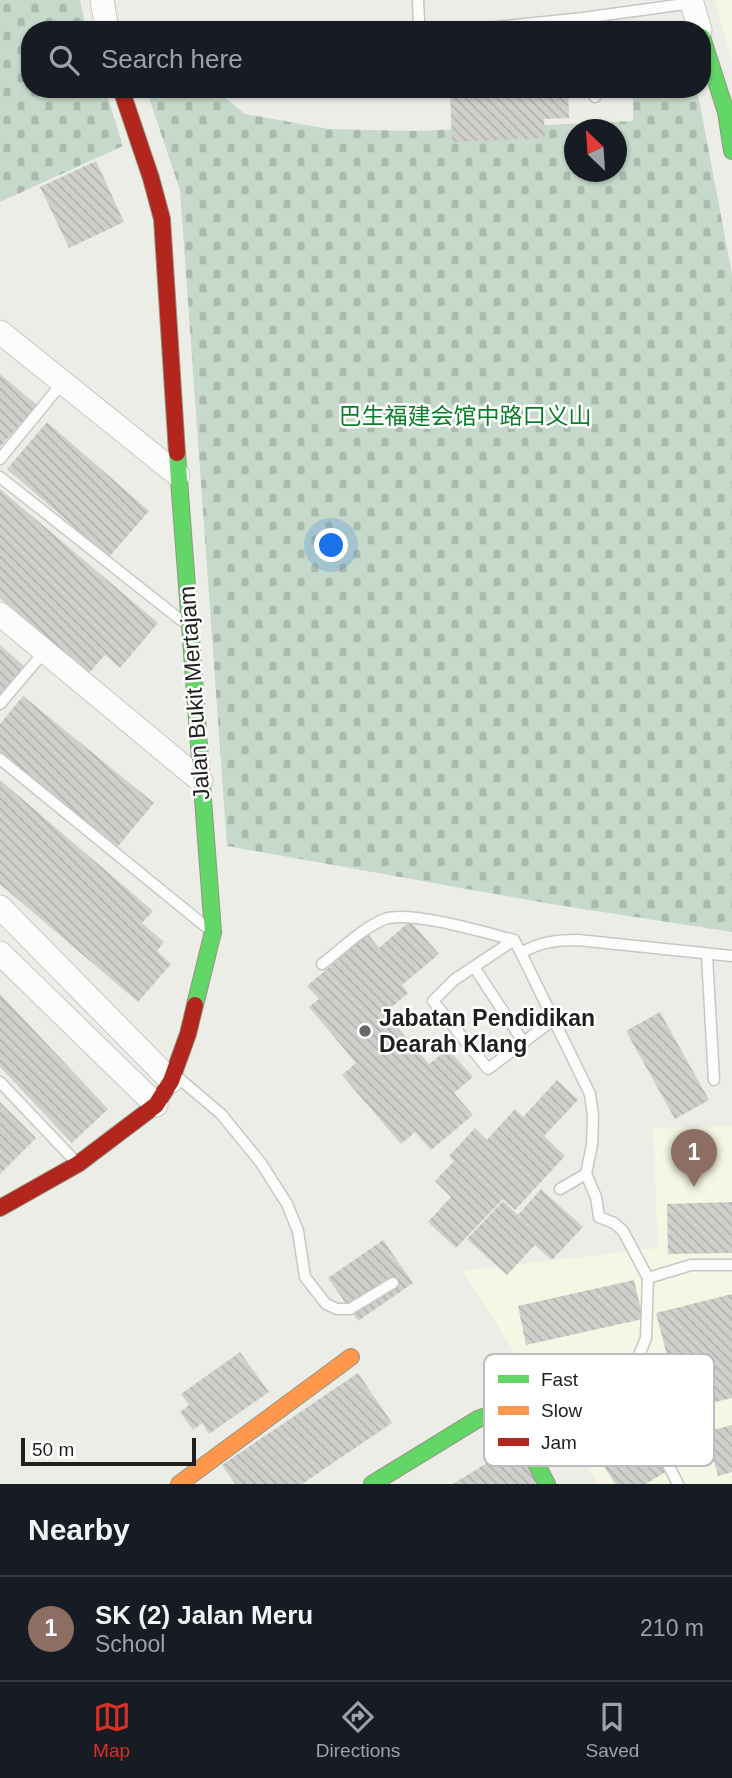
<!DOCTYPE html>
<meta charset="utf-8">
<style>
:root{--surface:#171b24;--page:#20242c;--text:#f1f3f6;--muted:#9ea1a6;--line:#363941;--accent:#d93025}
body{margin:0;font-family:Arial,"Noto Sans SC",sans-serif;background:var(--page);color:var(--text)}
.compass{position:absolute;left:564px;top:119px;width:63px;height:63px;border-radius:50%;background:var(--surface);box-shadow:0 2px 5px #0004;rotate:335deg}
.scale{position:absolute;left:21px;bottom:18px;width:175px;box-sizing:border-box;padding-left:7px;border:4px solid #1f1f1f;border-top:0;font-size:19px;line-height:24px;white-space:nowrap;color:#1f1f1f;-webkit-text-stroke:5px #fff;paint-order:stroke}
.you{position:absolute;left:332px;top:546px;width:24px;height:24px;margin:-18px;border:5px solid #fff;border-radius:50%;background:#1a73e8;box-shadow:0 0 0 10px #1a73e833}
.badge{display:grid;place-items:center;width:46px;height:46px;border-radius:50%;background:var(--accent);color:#fff;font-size:23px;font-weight:700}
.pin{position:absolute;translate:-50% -58px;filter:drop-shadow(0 2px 4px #0008)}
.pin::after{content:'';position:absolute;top:37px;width:24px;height:21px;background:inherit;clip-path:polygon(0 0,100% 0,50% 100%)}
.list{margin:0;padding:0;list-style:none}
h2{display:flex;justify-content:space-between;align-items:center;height:91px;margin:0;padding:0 28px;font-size:30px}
h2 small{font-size:23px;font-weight:400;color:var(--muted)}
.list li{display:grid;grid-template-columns:46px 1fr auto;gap:21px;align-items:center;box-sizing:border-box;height:105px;padding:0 28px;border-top:2px solid var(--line)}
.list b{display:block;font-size:26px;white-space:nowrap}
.list p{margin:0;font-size:23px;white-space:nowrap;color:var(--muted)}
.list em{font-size:23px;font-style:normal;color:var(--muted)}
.icon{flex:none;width:38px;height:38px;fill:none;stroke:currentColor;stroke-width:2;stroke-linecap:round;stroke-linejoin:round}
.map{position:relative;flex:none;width:732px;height:1484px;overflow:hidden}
.search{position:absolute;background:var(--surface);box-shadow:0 2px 5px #0004;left:21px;right:21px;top:21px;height:77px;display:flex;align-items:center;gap:18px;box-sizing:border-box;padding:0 24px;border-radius:28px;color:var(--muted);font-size:26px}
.sheet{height:196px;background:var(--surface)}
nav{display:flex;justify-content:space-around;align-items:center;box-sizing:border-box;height:98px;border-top:2px solid var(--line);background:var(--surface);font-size:19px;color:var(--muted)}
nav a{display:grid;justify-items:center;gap:4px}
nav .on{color:var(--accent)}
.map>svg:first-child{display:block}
.education{fill:#f4f7e3}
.cemetery{fill:url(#cemetery-stones);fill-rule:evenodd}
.building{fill:url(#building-back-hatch)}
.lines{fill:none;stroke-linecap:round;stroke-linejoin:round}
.lane-casing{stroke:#c6c6c4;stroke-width:13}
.street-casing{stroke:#c6c6c4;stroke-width:25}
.fast-casing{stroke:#919880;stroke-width:18}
.slow-casing{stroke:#919880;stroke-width:18}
.jam-casing{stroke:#919880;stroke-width:18}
.lane{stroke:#fcfcfc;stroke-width:10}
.street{stroke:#fcfcfc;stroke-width:23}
.fast{stroke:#63d668;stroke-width:16}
.slow{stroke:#ff974d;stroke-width:16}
.jam{stroke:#b3261e;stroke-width:16}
.poi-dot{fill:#676765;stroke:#fff;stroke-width:2.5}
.labels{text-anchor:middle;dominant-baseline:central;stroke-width:5;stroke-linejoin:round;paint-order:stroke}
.park-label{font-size:23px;fill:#0c7d2b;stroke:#fff}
.street-label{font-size:23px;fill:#1f1f1f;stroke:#fff}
.poi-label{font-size:23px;font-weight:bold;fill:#1f1f1f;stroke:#fff;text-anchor:start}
.key{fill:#fff;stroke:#bcbcbc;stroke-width:2}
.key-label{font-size:19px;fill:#1f1f1f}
</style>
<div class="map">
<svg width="732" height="1484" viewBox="0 0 732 1484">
<defs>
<pattern id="cemetery-stones" width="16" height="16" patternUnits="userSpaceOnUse" patternTransform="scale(1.75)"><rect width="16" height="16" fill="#c6d9ca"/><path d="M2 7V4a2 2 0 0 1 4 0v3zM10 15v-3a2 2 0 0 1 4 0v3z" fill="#aabaad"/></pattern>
<pattern id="building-back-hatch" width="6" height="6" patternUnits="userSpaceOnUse" patternTransform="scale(1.75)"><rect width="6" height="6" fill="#cfcfcb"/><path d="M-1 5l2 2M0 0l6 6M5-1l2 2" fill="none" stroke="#b1b1ae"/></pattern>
</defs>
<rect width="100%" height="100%" fill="#edede8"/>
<g class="education">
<polygon points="715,0 732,0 732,62"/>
<polygon points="732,1126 732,1484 598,1484 463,1271 658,1248 653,1128"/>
</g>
<g class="cemetery">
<polygon points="0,0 80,0 86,30 30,30 30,89 105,89 123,146 0,202"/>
<path d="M146,89H214L245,114L329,129L416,131L633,121V89H697L732,274V932L551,904L227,846L180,190ZM574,130H616V172H574Z"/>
</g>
<g class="building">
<polygon points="450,89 568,89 569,118 544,119 545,138 452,142"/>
<polygon points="96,161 124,222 69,248 40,187"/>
<polygon points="0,374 37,405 0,447"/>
<polygon points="47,422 149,511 109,557 7,469"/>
<polygon points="0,489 158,623 120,668 105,655 89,673 0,598"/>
<polygon points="0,645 24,666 0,694"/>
<polygon points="23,696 154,803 114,851 0,758 0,724"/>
<polygon points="0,780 153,911 142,923 164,942 157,951 171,964 138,1002 0,884"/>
<polygon points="410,921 439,954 402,985 408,993 385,1013 429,1064 448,1049 473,1077 454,1093 473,1115 431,1150 415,1132 401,1144 342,1075 356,1063 309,1007 319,999 307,986 368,934 379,948"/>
<polygon points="0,994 108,1109 72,1143 0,1067"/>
<polygon points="660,1012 709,1100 675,1119 626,1031"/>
<polygon points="557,1080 578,1100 544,1136 565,1156 515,1210 503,1199 456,1248 428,1222 451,1197 435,1181 454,1161 449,1156 475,1128 487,1140 515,1109 523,1117"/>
<polygon points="0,1102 36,1138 0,1174"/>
<polygon points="541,1189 583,1227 552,1260 535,1245 507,1275 467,1239 503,1201 518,1215"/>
<polygon points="732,1202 732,1253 668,1254 667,1204"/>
<polygon points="383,1240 413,1283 358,1321 328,1278"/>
<polygon points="634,1280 643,1319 526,1345 518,1306"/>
<polygon points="732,1294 732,1398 681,1410 656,1313"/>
<polygon points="240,1352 269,1392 209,1434 202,1423 193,1430 180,1412 189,1405 181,1394"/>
<polygon points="602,1365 667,1471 646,1484 615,1484 558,1391"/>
<polygon points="358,1373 392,1423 302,1484 235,1484 222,1465"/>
<polygon points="732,1425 732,1472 718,1476 706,1432"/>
<polygon points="517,1444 542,1484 453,1484"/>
</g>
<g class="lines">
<defs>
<g id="lane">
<polyline points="418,0 419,21"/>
<polyline points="478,29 583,18 692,3"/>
<polyline points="594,89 595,97"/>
<polyline points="0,459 63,382"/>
<polyline points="0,477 182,621"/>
<polyline points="0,704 44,652"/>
<polyline points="0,759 205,926"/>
<polyline points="521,953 590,1094 593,1116 592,1145 586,1174 596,1197 599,1217 614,1223 623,1231 648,1278 646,1338 632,1372 632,1394 678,1484"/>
<polyline points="707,955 714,1080"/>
<path d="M322,964C342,949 362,928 385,919C410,910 486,933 514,940"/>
<polyline points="474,967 524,1043"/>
<path d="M553,1020L488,1069L433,1001L454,980L514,940L521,953C540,942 556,940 578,940L732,956"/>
<polyline points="175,1075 221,1114 261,1163 287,1204 298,1231 305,1277 326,1304 337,1309 350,1309 393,1283"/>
<polyline points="0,1082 76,1162"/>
<polyline points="560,1189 586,1174"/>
<polyline points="648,1278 691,1265 732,1265"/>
</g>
<g id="street">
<polyline points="102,0 107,30"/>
<polyline points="691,0 700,30"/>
<polyline points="0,332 178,475"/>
<polyline points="0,614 201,781"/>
<polyline points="0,907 171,1081"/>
<polyline points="0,953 156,1105"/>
</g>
<g id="fast">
<polyline points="702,37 726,112 732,151"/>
<polyline points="177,453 213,932 195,1005"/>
<polyline points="372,1484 478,1419 494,1413 510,1415 547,1484"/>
</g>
<polyline id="slow" points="179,1484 351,1357"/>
<g id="jam">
<polyline points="121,89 151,178 162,219 177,453"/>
<polyline points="0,1208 78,1164 156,1105 171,1081 188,1034 195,1005"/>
</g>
</defs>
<use href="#lane" class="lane-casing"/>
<use href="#street" class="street-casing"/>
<use href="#fast" class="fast-casing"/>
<use href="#slow" class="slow-casing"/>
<use href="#jam" class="jam-casing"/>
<use href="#lane" class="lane"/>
<use href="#street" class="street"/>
<use href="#fast" class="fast"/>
<use href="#slow" class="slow"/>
<use href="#jam" class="jam"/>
</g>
<circle class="poi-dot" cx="365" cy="1031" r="7"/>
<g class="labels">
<g class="park-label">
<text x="465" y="416">巴生福建会馆中路口义山</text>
</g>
<g class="street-label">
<text transform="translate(194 693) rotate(-94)">Jalan Bukit Mertajam</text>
</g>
<g class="poi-label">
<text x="379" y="1018">Jabatan Pendidikan<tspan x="379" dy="26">Dearah Klang</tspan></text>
</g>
</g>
<rect x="484" y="1354" width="230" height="112" rx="10" class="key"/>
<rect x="498" y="1375" width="31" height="8" fill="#63d668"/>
<rect x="498" y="1406" width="31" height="9" fill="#ff974d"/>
<rect x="498" y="1438" width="31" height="8" fill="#b3261e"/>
<g class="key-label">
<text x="541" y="1386">Fast</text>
<text x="541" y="1417">Slow</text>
<text x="541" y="1449">Jam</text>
</g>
</svg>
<svg class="compass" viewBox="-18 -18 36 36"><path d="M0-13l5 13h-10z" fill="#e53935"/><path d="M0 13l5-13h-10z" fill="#9ea1a6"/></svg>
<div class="scale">50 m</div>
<div class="you"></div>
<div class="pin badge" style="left:694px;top:1187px;background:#8d6e63">1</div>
<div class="search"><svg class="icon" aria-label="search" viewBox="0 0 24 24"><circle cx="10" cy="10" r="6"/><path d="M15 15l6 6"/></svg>Search here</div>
</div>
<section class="sheet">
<h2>Nearby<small></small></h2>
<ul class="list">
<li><span class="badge" style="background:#8d6e63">1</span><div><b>SK (2) Jalan Meru</b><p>School</p></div><em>210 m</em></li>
</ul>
</section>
<nav>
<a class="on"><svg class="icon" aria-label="map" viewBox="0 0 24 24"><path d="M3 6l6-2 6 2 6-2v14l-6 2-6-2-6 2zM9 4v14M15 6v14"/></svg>Map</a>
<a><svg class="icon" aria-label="directions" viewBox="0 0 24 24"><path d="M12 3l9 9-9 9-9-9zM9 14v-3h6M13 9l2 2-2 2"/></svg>Directions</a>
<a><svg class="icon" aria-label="saved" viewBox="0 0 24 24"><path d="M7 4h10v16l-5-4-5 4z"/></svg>Saved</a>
</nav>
